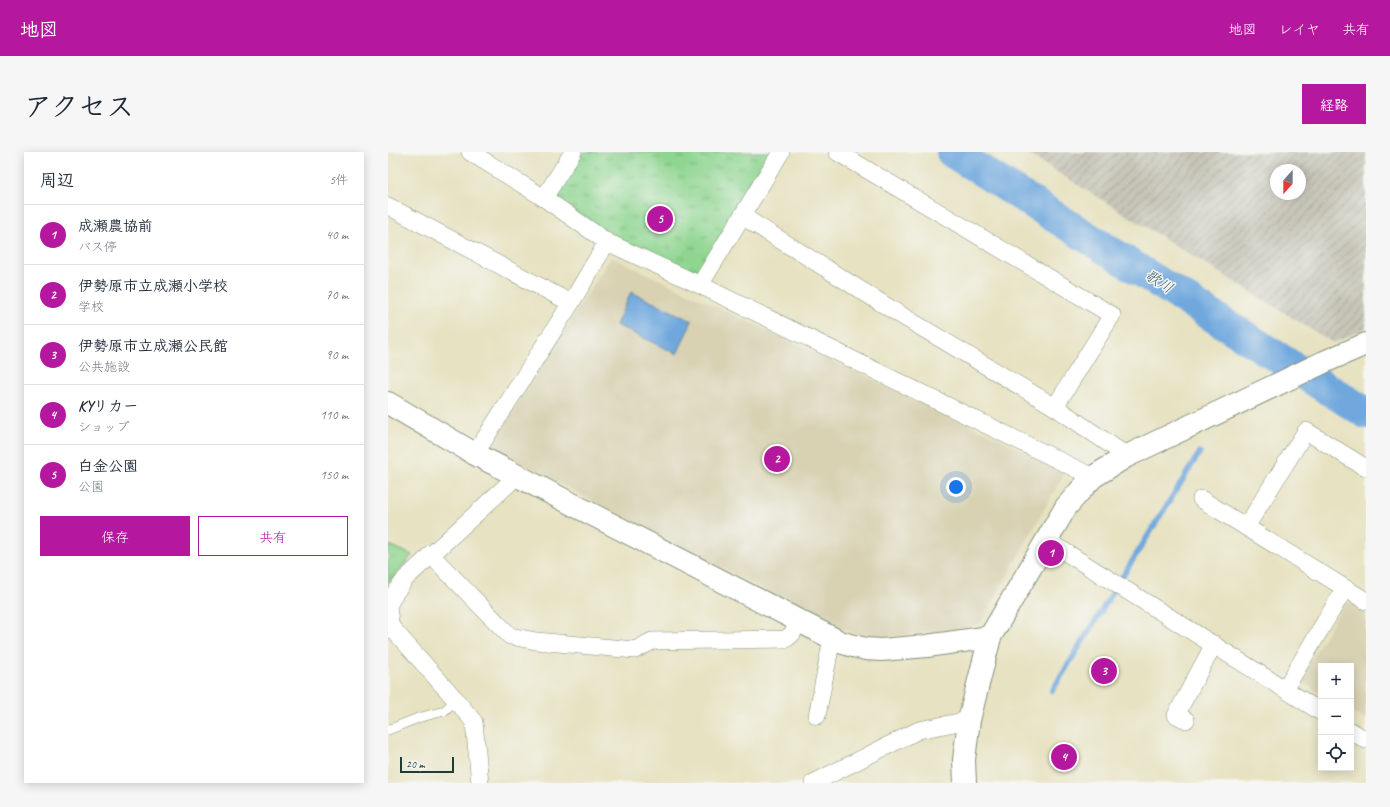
<!DOCTYPE html>
<html lang="ja">
<meta charset="utf-8">
<style>
:root{--surface:#fff;--page:#f6f6f7;--text:#1f2937;--muted:#747a83;--line:#e0e1e3;--accent:#b5179e}
body{margin:0;font-family:Caveat,"Klee One",sans-serif;background:var(--page);color:var(--text)}
.controls{position:absolute;right:12px;bottom:12px;display:grid;overflow:hidden;border-radius:0px;box-shadow:0 2px 10px #0003}
.controls button{width:36px;height:36px;display:grid;place-items:center;padding:0;border:0;border-bottom:1px solid var(--line);background:var(--surface);color:var(--text);font:20px sans-serif}
.compass{position:absolute;left:882px;top:12px;width:36px;height:36px;border-radius:50%;background:var(--surface);box-shadow:0 2px 10px #0003;rotate:201deg}
.scale{position:absolute;left:12px;bottom:10px;width:54px;box-sizing:border-box;padding-left:4px;border:2px solid #1f3d34;border-top:0;font-size:11px;line-height:14px;white-space:nowrap;color:#1f3d34;-webkit-text-stroke:3px #f6f6f2;paint-order:stroke}
.you{position:absolute;left:568px;top:335px;width:14px;height:14px;margin:-10px;border:3px solid #fff;border-radius:50%;background:#1a73e8;box-shadow:0 0 0 6px #1a73e833}
.badge{display:grid;place-items:center;width:26px;height:26px;border-radius:50%;background:var(--accent);color:#fff;font-size:13px;font-weight:700}
.pin{position:absolute;translate:-50% -50%;border:2px solid #fff;box-shadow:0 1px 4px #0006}
.list{margin:0;padding:0;list-style:none}
h2{display:flex;justify-content:space-between;align-items:center;height:52px;margin:0;padding:0 16px;font-size:17px}
h2 small{font-size:13px;font-weight:400;color:var(--muted)}
.list li{display:grid;grid-template-columns:26px 1fr auto;gap:12px;align-items:center;box-sizing:border-box;height:60px;padding:0 16px;border-top:1px solid var(--line)}
.list b{display:block;font-size:15px;white-space:nowrap}
.list p{margin:0;font-size:13px;white-space:nowrap;color:var(--muted)}
.list em{font-size:13px;font-style:normal;color:var(--muted)}
.actions{display:flex;gap:8px;padding:12px 16px}
.actions a{flex:1;padding:9px 0;border:1px solid var(--accent);border-radius:0px;text-align:center;font-size:14px;color:var(--accent)}
.actions .main{background:var(--accent);color:#fff}
.icon{flex:none;width:22px;height:22px;fill:none;stroke:currentColor;stroke-width:2;stroke-linecap:round;stroke-linejoin:round}
.map{position:relative;flex:none;width:978px;height:631px;overflow:hidden;border-radius:0px}
header{display:flex;align-items:center;gap:24px;box-sizing:border-box;height:56px;padding:0 20px;background:var(--accent);color:#fff}
header strong{font-size:19px}
nav{display:flex;gap:22px;margin-inline-start:auto;font-size:14px}
.intro{display:flex;align-items:center;justify-content:space-between;box-sizing:border-box;height:96px;padding:0 24px}
h1{margin:0;font-size:28px}
.button{padding:10px 18px;border-radius:0px;background:var(--accent);color:#fff;font-size:14px;font-weight:700}
main{display:flex;gap:24px;padding:0 24px}
aside{flex:1;background:var(--surface);border-radius:0px;box-shadow:0 2px 10px #0003}
.map>svg:first-child{display:block}
.built{fill:#d8d2b2}
.industrial{fill:url(#industrial-furrows);fill-rule:evenodd}
.park{fill:url(#park-tufts);stroke:#568962}
.water{fill:#6fa8de;stroke:#477289}
.lines{fill:none;stroke-linecap:round;stroke-linejoin:round}
.stream{stroke:#6fa8de;stroke-width:5.5}
.river{stroke:#6fa8de;stroke-width:32}
.lane-casing{stroke:#83907a;stroke-width:10}
.street-casing{stroke:#83907a;stroke-width:18}
.secondary-casing{stroke:#83907a;stroke-width:24}
.lane{stroke:#fff;stroke-width:9}
.street{stroke:#fff;stroke-width:17}
.secondary{stroke:#fff;stroke-width:22}
.labels{text-anchor:middle;dominant-baseline:central;stroke-width:3;stroke-linejoin:round;paint-order:stroke}
.water-label{font-size:15px;font-style:italic;fill:#375d67;stroke:#f6f6f2}
</style>
<header>
<strong>地図</strong>
<nav><a>地図</a><a>レイヤ</a><a>共有</a></nav>
</header>
<div class="intro"><h1>アクセス</h1><a class="button">経路</a></div>
<main>
<aside>
<h2>周辺<small>5件</small></h2>
<ul class="list">
<li><span class="badge">1</span><div><b>成瀬農協前</b><p>バス停</p></div><em>40 m</em></li>
<li><span class="badge">2</span><div><b>伊勢原市立成瀬小学校</b><p>学校</p></div><em>70 m</em></li>
<li><span class="badge">3</span><div><b>伊勢原市立成瀬公民館</b><p>公共施設</p></div><em>90 m</em></li>
<li><span class="badge">4</span><div><b>KYリカー</b><p>ショップ</p></div><em>110 m</em></li>
<li><span class="badge">5</span><div><b>白金公園</b><p>公園</p></div><em>150 m</em></li>
</ul>
<div class="actions"><a class="main">保存</a><a>共有</a></div>
</aside>
<div class="map">
<svg width="978" height="631" viewBox="0 0 978 631">
<defs>
<pattern id="industrial-furrows" width="10" height="10" patternUnits="userSpaceOnUse"><rect width="10" height="10" fill="#c6c5b8"/><path d="M-1 1l2-2M0 10L10 0M9 11l2-2" fill="none" stroke="#a0a196"/></pattern>
<pattern id="park-tufts" width="24" height="20" patternUnits="userSpaceOnUse"><rect width="24" height="20" fill="#8ed590"/><path d="M3 7l-1-3M5 7V3M7 7l1-3M15 17l-1-3M17 17v-4M19 17l1-3" fill="none" stroke="#73ae76"/></pattern>
</defs>
<rect width="100%" height="100%" fill="#f6f6f2"/>
<filter id="ink" filterUnits="userSpaceOnUse"><feTurbulence type="fractalNoise" baseFrequency=".025" numOctaves="2"/><feDisplacementMap in="SourceGraphic" scale="8" xChannelSelector="R" yChannelSelector="G"/><feConvolveMatrix kernelMatrix="1 2 1 2 8 2 1 2 1" color-interpolation-filters="sRGB"/></filter>
<filter id="wash" filterUnits="userSpaceOnUse"><feTurbulence type="fractalNoise" baseFrequency=".012" numOctaves="4" result="noise"/><feDisplacementMap in="SourceGraphic" scale="16" xChannelSelector="R" yChannelSelector="G"/><feGaussianBlur stdDeviation="0.9" result="paint"/><feColorMatrix in="noise" values="0 0 0 0 0 0 0 0 0 0 0 0 0 0 0 0 0 1.4 0 .05"/><feComposite in="paint" operator="in"/></filter>
<g filter="url(#wash)">
<rect width="100%" height="100%" fill="#e7e2c1"/>
<g class="built">
<polygon points="223,105 678,318 593,471 573,477 480,487 438,470 102,295"/>
<polygon points="964,450 978,458 978,568 963,559 963,514 933,514 933,541 916,531 914,523 956,452"/>
</g>
<path class="industrial" d="M637,0H978V176L945,191ZM888,18H912V42H888Z"/>
<g class="park">
<polygon points="195,0 385,0 311,126 234,89 165,46"/>
<polygon points="0,394 4,394 24,403 0,432"/>
</g>
<polygon class="water" points="243,140 304,169 289,202 228,173"/>
<g class="lines">
<g class="stream">
<polyline points="733,427 812,300"/>
<polyline points="664,539 725,440"/>
</g>
<polyline class="river" points="564,0 978,261"/>
</g>
</g>
<g filter="url(#ink)">
<g class="lines">
<defs>
<polyline id="lane" points="0,578 30,566 56,559 68,548"/>
<g id="street">
<polyline points="82,0 156,46 219,90 312,133 705,325"/>
<polyline points="393,0 354,64 511,162 667,255 739,304"/>
<polyline points="449,0 724,163 667,255"/>
<polyline points="156,46 185,0"/>
<polyline points="0,54 183,151"/>
<polyline points="312,133 354,64"/>
<polyline points="87,302 183,151 219,90"/>
<polyline points="978,316 918,279 858,375 978,449"/>
<polyline points="813,347 858,375"/>
<polyline points="658,388 933,560"/>
<polyline points="42,402 122,484 148,489 247,498 264,489 398,487 404,482 411,469"/>
<polyline points="0,454 7,441 18,426 129,324"/>
<polyline points="0,456 3,475 68,548 86,570 92,631"/>
<polyline points="897,537 957,436"/>
<polyline points="429,564 444,486"/>
<polyline points="798,568 788,563 826,492"/>
<polyline points="963,579 978,588"/>
<polyline points="425,631 531,578 581,568"/>
</g>
<g id="secondary">
<polyline points="0,251 87,302 411,469 452,490 465,494 478,497 493,498 539,494 602,485 678,355 691,340 705,325 739,304 936,210 978,192"/>
<polyline points="577,631 576,608 581,568 602,485"/>
</g>
</defs>
<use href="#lane" class="lane-casing"/>
<use href="#street" class="street-casing"/>
<use href="#secondary" class="secondary-casing"/>
<use href="#lane" class="lane"/>
<use href="#street" class="street"/>
<use href="#secondary" class="secondary"/>
</g>
</g>
<g class="labels">
<g class="water-label">
<text transform="translate(771 130) rotate(32)">歌川</text>
</g>
</g>
</svg>
<div class="controls">
<button>+</button>
<button>−</button>
<button><svg class="icon" aria-label="locate" viewBox="0 0 24 24"><circle cx="12" cy="12" r="6"/><path d="M12 2v4M12 18v4M2 12h4M18 12h4"/></svg></button>
</div>
<svg class="compass" viewBox="-18 -18 36 36"><path d="M0-13l5 13h-10z" fill="#e53935"/><path d="M0 13l5-13h-10z" fill="#747a83"/></svg>
<div class="scale">20 m</div>
<div class="you"></div>
<div class="pin badge" style="left:663px;top:401px">1</div>
<div class="pin badge" style="left:389px;top:307px">2</div>
<div class="pin badge" style="left:716px;top:519px">3</div>
<div class="pin badge" style="left:676px;top:605px">4</div>
<div class="pin badge" style="left:272px;top:67px">5</div>
</div>
</main>
